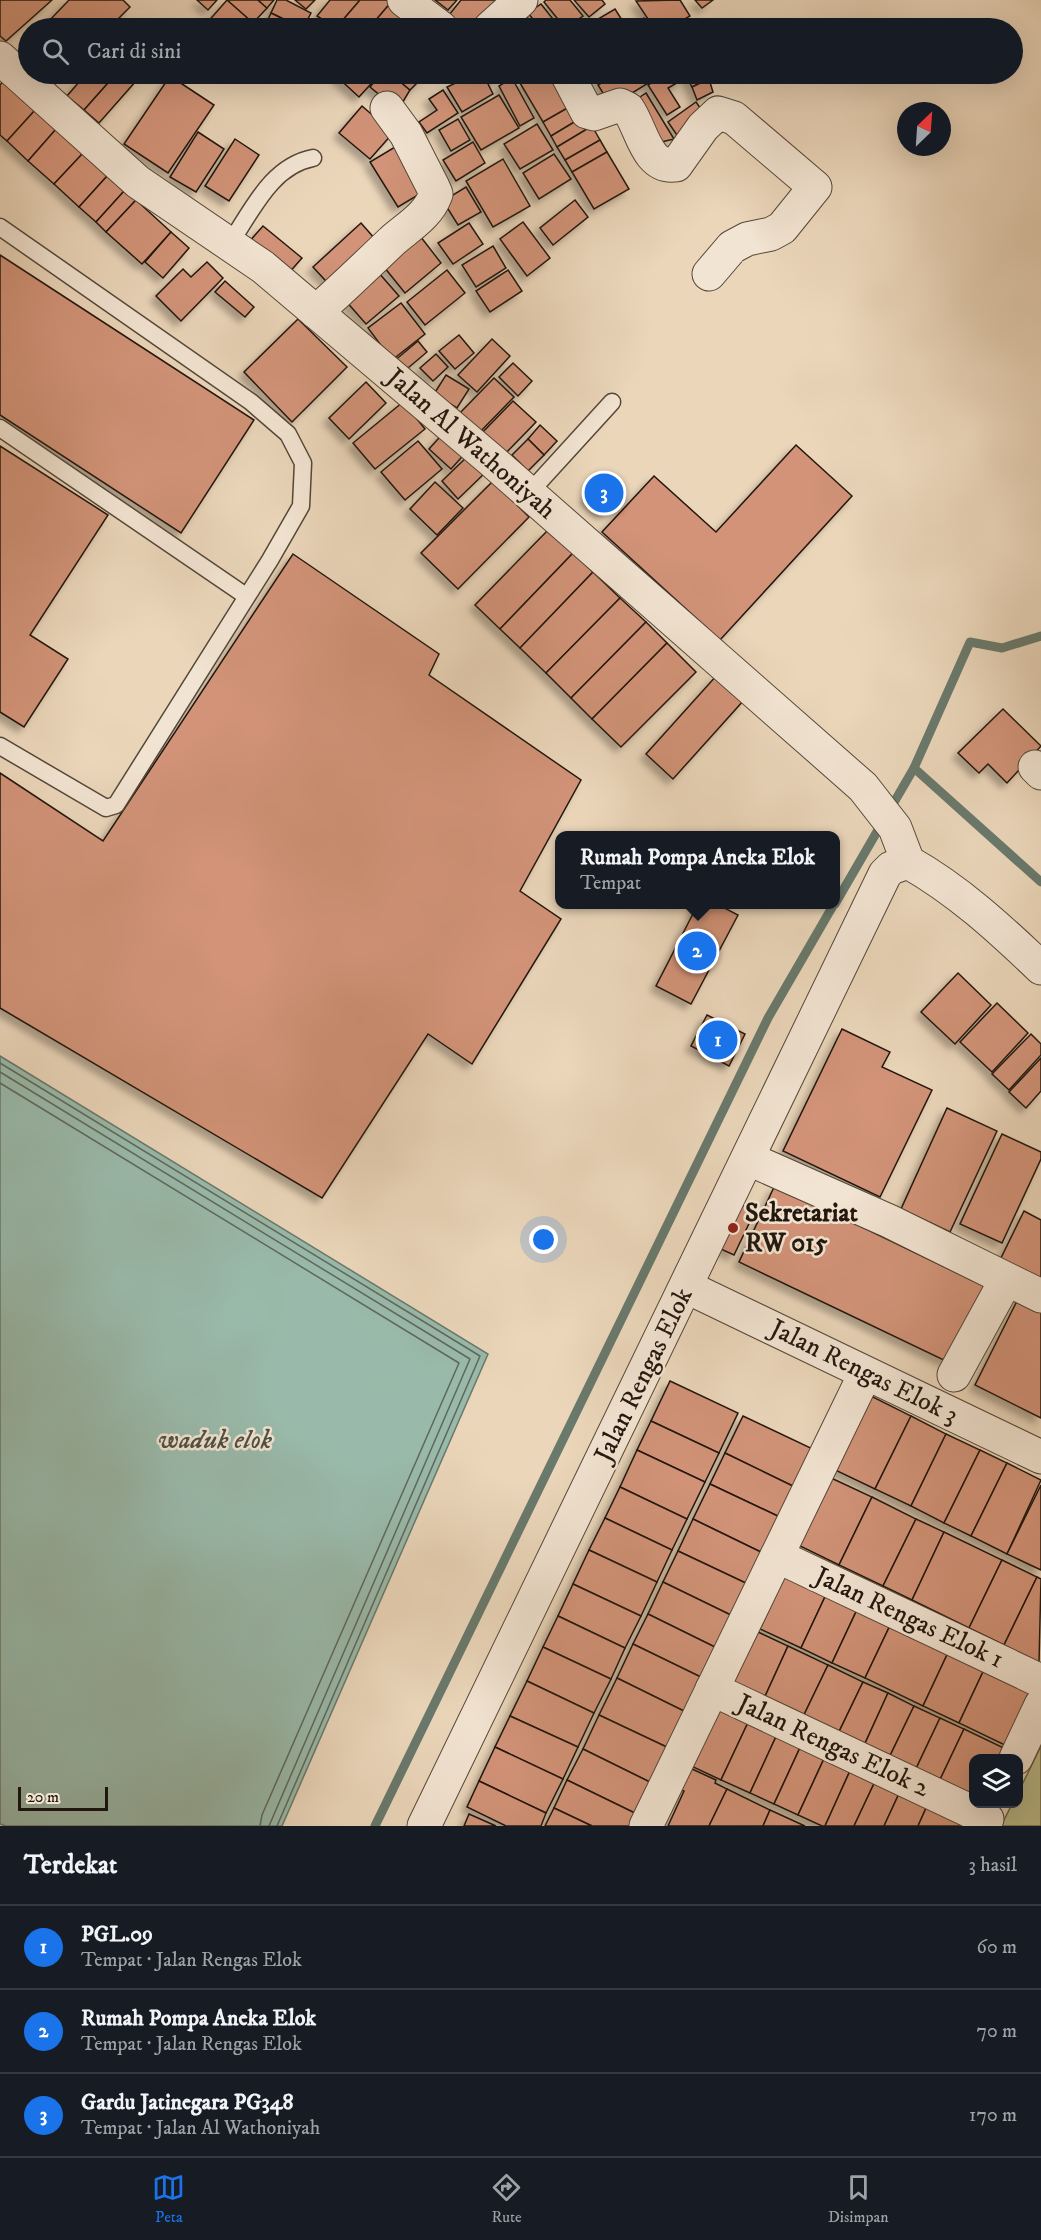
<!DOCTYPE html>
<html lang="id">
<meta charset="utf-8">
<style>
:root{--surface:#171b24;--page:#20242c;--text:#f1f3f6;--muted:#9ea1a6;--line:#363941;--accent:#1a73e8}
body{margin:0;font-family:"IM FELL DW Pica",serif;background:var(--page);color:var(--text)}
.controls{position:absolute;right:18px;bottom:18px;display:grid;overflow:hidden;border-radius:12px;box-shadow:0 6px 24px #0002}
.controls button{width:54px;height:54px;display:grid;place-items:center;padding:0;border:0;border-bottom:2px solid var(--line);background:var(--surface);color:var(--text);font:30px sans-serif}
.compass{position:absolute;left:897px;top:102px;width:54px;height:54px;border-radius:50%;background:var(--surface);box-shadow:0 6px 24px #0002;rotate:25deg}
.scale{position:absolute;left:18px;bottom:15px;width:90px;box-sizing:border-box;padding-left:6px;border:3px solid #22170e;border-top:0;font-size:16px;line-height:21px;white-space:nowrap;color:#22170e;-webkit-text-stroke:4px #f2e4d2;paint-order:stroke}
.you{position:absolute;left:544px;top:1240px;width:21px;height:21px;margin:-15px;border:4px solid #fff;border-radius:50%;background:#1a73e8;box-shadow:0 0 0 9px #1a73e833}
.badge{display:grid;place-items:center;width:39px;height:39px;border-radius:50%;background:var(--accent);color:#fff;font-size:20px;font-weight:700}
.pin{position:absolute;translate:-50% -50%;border:3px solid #fff;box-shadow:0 2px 6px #0006}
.popup{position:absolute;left:555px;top:831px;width:285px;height:78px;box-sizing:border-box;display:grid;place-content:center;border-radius:12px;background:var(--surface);filter:drop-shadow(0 2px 4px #0005);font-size:20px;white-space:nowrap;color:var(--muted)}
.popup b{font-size:22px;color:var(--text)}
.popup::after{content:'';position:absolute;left:50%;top:100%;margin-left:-12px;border:12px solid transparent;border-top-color:var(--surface)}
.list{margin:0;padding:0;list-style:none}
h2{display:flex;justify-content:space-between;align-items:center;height:78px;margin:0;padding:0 24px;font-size:26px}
h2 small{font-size:20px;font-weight:400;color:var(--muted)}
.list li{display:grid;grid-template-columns:39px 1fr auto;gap:18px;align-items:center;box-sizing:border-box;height:84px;padding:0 24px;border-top:2px solid var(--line)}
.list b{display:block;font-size:22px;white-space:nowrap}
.list p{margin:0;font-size:20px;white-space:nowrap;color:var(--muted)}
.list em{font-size:20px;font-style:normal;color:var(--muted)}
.icon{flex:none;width:33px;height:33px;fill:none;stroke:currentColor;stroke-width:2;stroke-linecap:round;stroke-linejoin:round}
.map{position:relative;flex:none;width:1041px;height:1826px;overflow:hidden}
.search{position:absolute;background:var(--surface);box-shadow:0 6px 24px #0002;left:18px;right:18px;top:18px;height:66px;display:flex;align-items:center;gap:15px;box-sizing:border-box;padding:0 21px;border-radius:33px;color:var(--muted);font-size:22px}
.sheet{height:330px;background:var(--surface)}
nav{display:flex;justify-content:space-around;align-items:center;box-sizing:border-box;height:84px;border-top:2px solid var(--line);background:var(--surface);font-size:16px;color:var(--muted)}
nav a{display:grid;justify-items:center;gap:3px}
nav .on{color:var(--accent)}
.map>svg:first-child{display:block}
.green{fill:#bdbc8b;stroke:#706a4c;stroke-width:1.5}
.water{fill:#99baab;stroke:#69796c;stroke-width:1.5}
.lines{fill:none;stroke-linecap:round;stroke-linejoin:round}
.shore{stroke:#5e685c;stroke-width:1.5}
.stream{stroke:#69796c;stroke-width:9}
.building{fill:#d29378;stroke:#22170e;stroke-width:1.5;filter:url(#shadow)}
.service-casing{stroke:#544739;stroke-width:19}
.minor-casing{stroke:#544739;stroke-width:35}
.service{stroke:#f2e4d2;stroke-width:16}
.minor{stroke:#f2e4d2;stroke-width:33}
.poi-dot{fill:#8f2418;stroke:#f2e4d2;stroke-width:2}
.labels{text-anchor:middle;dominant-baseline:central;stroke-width:5;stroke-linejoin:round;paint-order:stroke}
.street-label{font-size:26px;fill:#22170e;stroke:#f2e4d2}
.poi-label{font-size:26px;font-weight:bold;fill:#22170e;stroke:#f2e4d2;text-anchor:start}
.water-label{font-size:27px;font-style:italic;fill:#4c5045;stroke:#f2e4d2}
</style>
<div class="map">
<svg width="1041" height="1826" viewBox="0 0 1041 1826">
<defs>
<filter id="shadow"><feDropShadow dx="-5.5" dy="5.5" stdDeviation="3" flood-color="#0004"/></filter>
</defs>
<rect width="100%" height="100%" fill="#ebd6ba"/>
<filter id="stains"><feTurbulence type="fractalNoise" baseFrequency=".00333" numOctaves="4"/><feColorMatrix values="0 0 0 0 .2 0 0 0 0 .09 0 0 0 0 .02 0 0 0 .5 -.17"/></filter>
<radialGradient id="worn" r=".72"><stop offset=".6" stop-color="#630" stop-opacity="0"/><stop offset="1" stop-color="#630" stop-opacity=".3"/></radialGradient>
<polygon class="green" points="1041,1746 1041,1826 1001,1826 1012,1804 1018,1804 1019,1791"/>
<polygon class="water" points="0,1056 488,1354 282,1826 6,1826 0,1824"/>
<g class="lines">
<g class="shore">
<polyline points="0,1063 480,1356 277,1826"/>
<polyline points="0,1072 470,1359 269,1826"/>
<polyline points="0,1083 459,1363 262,1815 260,1826"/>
</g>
<g class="stream">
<polyline points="1041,636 1002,648 970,642 914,768 1041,882"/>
<polyline points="889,811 914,768"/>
<polyline points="835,904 882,823"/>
<polyline points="375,1826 768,1018 834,904"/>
</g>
</g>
<g class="building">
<polygon points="0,0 52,0 6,41 0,36"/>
<polygon points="69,0 123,0 130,7 109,28 57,28 49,21"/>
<polygon points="197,0 217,0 208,10"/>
<polygon points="227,0 258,0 267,8 253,23"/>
<polygon points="227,0 253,23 249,28 211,28 206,24"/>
<polygon points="258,0 274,0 267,8"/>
<polygon points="277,0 286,0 311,13 303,28 271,13"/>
<polygon points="295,0 315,0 306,9"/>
<polygon points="330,0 360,0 336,28 317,16"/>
<polygon points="360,0 393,0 369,28 336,28"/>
<polygon points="393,0 415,22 410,28 369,28"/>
<polygon points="435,0 457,0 448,10"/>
<polygon points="461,0 509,0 486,28 466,28 449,15"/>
<polygon points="546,0 570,0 583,16 565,28 544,2"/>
<polygon points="574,0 602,0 605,4 589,17"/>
<polygon points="680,0 690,16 669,28 654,28 636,1"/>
<polygon points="695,0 713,0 702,8"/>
<polygon points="541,4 560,28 540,28 528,13"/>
<polygon points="615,9 627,28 583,28"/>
<polygon points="271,13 301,28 264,28"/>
<polygon points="527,17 534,28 511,28"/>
<polygon points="644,18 650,28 632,28 631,26"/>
<polygon points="86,74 116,74 84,110 67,96"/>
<polygon points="116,74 128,74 136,81 99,123 84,110"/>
<polygon points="334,74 380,74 359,97"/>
<polygon points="381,74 391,74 410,90 398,110 370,87"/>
<polygon points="391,74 426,74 410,90"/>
<polygon points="475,74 483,74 493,94 462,112 447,87"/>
<polygon points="488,74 505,74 492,81"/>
<polygon points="537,74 561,74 578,102 543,122 520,83"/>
<polygon points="595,74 611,74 599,81"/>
<polygon points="616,74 663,74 611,106 598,85"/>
<polygon points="666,74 677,74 682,80 668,88 680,107 667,115 648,85"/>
<polygon points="685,74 706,74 709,79 692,87"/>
<polygon points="170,76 214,105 168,173 124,144"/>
<polygon points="512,78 534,118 520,126 499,86"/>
<polygon points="709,79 713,92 697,100 692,87"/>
<polygon points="4,80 36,109 7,141 0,135 0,85"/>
<polygon points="443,90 458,113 427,133 419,122 437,110 429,99"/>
<polygon points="646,93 674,139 653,144 631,103"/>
<polygon points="499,95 519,128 481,150 461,117"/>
<polygon points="578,102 586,115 551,136 543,122"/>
<polygon points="696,102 708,119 679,138 668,122"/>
<polygon points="362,106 393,133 370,159 339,133"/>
<polygon points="36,109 57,128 28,161 7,141"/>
<polygon points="586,115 592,126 557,147 551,136"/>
<polygon points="458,119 470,140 451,151 439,130"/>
<polygon points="537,124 553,150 520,169 504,144"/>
<polygon points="592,126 600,140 565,160 557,147"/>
<polygon points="57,128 84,152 54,184 28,161"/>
<polygon points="198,132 224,149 196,192 170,177"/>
<polygon points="235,139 259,155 229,201 205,186"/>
<polygon points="600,140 607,152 572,172 565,160"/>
<polygon points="473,142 485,163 456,181 443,160"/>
<polygon points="400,144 428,189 398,207 370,162"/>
<polygon points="84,152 108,175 79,207 54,184"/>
<polygon points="607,152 629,189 594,209 572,172"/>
<polygon points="554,154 571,179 539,199 523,173"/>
<polygon points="503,159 530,206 493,227 466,181"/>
<polygon points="108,175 125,190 96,222 79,207"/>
<polygon points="466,187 481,212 458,225 443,201"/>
<polygon points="125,190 136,200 106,232 96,222"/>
<polygon points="136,200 171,232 142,264 106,232"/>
<polygon points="575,200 588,217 553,245 540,228"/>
<polygon points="523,222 550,258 527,276 500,239"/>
<polygon points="361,223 383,248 335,291 313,267"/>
<polygon points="469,223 483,244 453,264 438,243"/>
<polygon points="263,226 302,258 287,275 248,243"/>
<polygon points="171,232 189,248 163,278 145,262"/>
<polygon points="417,232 441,263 405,293 380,262"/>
<polygon points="493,246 506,268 476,287 462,265"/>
<polygon points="0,255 254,420 181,533 0,415"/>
<polygon points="207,262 223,278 181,321 156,296 183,269 191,277"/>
<polygon points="447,270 465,293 425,325 407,302"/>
<polygon points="508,270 522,291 490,312 476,291"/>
<polygon points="378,272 399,296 366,324 345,300"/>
<polygon points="225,281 254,307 245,317 215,292"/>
<polygon points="401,303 425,334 392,360 368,328"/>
<polygon points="298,319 347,367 292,422 244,372"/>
<polygon points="459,335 474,353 455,369 439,351"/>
<polygon points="492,339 510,356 477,392 458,375"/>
<polygon points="418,341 427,352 402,373 393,362"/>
<polygon points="436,354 448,367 433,381 420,368"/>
<polygon points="513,363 532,381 518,396 499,377"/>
<polygon points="446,375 469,389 457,408 434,394"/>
<polygon points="494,378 514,397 477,435 457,416"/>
<polygon points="366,382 386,403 349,439 329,418"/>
<polygon points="513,401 536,422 503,456 480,435"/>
<polygon points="403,402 425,429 375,469 353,443"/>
<polygon points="540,425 557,441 544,455 528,439"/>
<polygon points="447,429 469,449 451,469 429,449"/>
<polygon points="528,439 544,455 528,471 512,455"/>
<polygon points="418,441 442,469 405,500 381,472"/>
<polygon points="796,445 852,496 720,640 602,532 654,476 716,532"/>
<polygon points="0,446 108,515 30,635 68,659 24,727 0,712"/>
<polygon points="471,453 488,470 458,499 442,481"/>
<polygon points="605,473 623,488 603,513 585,498"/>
<polygon points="493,481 529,517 458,589 421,553"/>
<polygon points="435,482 463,508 437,535 410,509"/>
<polygon points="547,531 573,553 500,629 475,605"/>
<polygon points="573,553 593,572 520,648 500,629"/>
<polygon points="293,554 439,654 429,675 581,780 520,891 561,919 472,1064 428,1034 322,1198 0,1008 0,773 103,841"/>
<polygon points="593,572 620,598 546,673 520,648"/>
<polygon points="620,598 646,622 571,698 546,673"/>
<polygon points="646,622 667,643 592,719 571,698"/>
<polygon points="667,643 696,672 621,747 592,719"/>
<polygon points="717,675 744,700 673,779 646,754"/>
<polygon points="1003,709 1041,746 1007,783 988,764 979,773 958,753"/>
<polygon points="698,904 717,904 738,915 691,1004 656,986"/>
<polygon points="958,973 991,1005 955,1044 921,1012"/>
<polygon points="997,1003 1028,1033 992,1072 960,1042"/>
<polygon points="707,1015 745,1034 729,1066 691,1046"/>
<polygon points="842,1029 890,1052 882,1067 932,1090 880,1197 783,1151"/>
<polygon points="1031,1034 1041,1044 1041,1055 1009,1090 992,1074"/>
<polygon points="1041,1058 1041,1091 1026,1108 1009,1092"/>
<polygon points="947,1108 997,1131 950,1232 901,1209"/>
<polygon points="1002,1134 1041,1152 1041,1159 1002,1243 960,1224"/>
<polygon points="775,1185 986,1287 950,1363 739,1262"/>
<polygon points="733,1201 755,1211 734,1255 712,1245"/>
<polygon points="1024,1211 1041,1220 1041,1283 999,1262"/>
<polygon points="1023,1289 1041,1298 1041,1418 975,1385"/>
<polygon points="670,1381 738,1413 719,1453 651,1421"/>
<polygon points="869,1395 911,1416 875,1489 833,1469"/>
<polygon points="743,1416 815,1450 797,1488 725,1453"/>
<polygon points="911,1416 946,1434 911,1506 875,1489"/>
<polygon points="651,1421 719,1453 705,1482 637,1450"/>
<polygon points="946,1434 980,1450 944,1523 911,1506"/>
<polygon points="637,1450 705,1482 687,1519 620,1487"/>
<polygon points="980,1450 1007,1463 971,1536 944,1523"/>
<polygon points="725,1453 797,1488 782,1518 710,1484"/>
<polygon points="1007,1463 1041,1480 1007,1554 971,1536"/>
<polygon points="829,1477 872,1497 839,1565 796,1544"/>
<polygon points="710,1484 782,1518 765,1554 693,1519"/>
<polygon points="1041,1485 1041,1570 1007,1554"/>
<polygon points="620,1487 687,1519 672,1550 605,1518"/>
<polygon points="872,1497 916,1519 883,1586 839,1565"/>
<polygon points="605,1518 672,1550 657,1582 589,1550"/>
<polygon points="693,1519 765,1554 750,1585 678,1551"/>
<polygon points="916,1519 944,1532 912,1600 883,1586"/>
<polygon points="944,1532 1002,1560 969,1628 912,1600"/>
<polygon points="589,1550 657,1582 641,1616 573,1584"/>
<polygon points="678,1551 750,1585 735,1617 663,1582"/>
<polygon points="1002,1560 1037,1577 1004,1645 969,1628"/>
<polygon points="790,1565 831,1584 801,1648 760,1629"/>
<polygon points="1037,1577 1041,1579 1039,1663 1004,1645"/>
<polygon points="663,1582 735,1617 719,1649 648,1614"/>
<polygon points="573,1584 641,1616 625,1648 558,1616"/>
<polygon points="831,1584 862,1599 832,1663 801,1648"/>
<polygon points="862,1599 895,1615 865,1678 832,1663"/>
<polygon points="648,1614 719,1649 705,1679 633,1644"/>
<polygon points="895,1615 953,1642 923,1706 865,1678"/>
<polygon points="558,1616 625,1648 611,1679 543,1647"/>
<polygon points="758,1632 788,1646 762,1703 731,1688"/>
<polygon points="953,1642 989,1659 959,1723 923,1706"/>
<polygon points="633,1644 705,1679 688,1713 617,1678"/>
<polygon points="788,1646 828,1665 801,1721 762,1703"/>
<polygon points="543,1647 611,1679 594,1713 527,1681"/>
<polygon points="989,1659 1040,1683 1009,1747 959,1723"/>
<polygon points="828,1665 863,1682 836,1738 801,1721"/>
<polygon points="617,1678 688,1713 671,1749 599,1715"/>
<polygon points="527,1681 594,1713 578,1747 510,1716"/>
<polygon points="863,1682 888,1693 862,1750 836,1738"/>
<polygon points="888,1693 914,1706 887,1762 862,1750"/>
<polygon points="720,1699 752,1714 721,1780 689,1765"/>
<polygon points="914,1706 940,1718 913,1775 887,1762"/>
<polygon points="752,1714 780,1728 750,1793 721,1780"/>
<polygon points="599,1715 671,1749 654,1784 583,1749"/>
<polygon points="510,1716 578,1747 563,1779 495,1747"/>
<polygon points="940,1718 964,1729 937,1786 913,1775"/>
<polygon points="780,1728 804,1739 774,1804 750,1793"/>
<polygon points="964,1729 1010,1751 1007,1758 974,1758 974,1803 937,1786"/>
<polygon points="804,1739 828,1750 798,1815 774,1804"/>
<polygon points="495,1747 563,1779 546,1813 479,1781"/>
<polygon points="583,1749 654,1784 639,1815 567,1780"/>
<polygon points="828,1750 854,1762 825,1826 822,1826 798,1815"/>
<polygon points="854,1762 879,1773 854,1826 825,1826"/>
<polygon points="681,1764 716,1780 715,1783 727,1789 709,1826 668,1826 684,1791 671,1785"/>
<polygon points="879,1773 903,1785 884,1826 854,1826"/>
<polygon points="567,1780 639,1815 634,1826 592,1826 554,1808"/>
<polygon points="479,1781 546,1813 541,1826 506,1826 467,1807"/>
<polygon points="903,1785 931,1797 918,1826 884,1826"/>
<polygon points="727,1789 770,1810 763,1826 709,1826"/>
<polygon points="931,1797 973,1826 918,1826"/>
<polygon points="554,1808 592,1826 545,1826"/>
<polygon points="770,1810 805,1826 763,1826"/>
<polygon points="469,1814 496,1826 464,1826"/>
</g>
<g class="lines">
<defs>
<g id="service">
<polyline points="0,227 251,402 288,434 303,463 301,506 270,560 116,805 106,808 0,746"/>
<path d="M230,243C252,211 271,166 313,158"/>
<polyline points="0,428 246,596"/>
<polyline points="529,493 612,402"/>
</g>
<g id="minor">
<polyline points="404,0 441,28"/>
<polyline points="490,28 521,0"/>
<polyline points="0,58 138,182 263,267 491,460 863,787 895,828 908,862"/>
<path d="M567,74L587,112L594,114L620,105L628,109C642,129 646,169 676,165L703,127L718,113L734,118L815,187L782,228L771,234L747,239L732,247L709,274"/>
<path d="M316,312C342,289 367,265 392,241C409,226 428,216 436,194L433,187L406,134L387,108"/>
<polyline points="1035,767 1041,773"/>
<polyline points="749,1159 889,1221 1041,1296"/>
<polyline points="687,1287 1041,1457"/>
<polyline points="954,1375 1006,1280"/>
<polyline points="777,1556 1041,1681"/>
<polyline points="712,1689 987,1819"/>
<polyline points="1016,1758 1041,1705"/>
<path d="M424,1826L885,874L891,868L908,862C958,890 1000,929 1041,968"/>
<polyline points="646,1826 865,1374"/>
</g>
</defs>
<use href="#service" class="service-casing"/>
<use href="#minor" class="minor-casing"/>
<use href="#service" class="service"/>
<use href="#minor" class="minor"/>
</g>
<circle class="poi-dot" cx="733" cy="1228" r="6"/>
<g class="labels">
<g class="street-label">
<text transform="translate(471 444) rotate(41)">Jalan Al Wathoniyah</text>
<text transform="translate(864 1372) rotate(26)">Jalan Rengas Elok 3</text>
<text transform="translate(644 1375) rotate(-64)">Jalan Rengas Elok</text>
<text transform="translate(909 1618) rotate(25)">Jalan Rengas Elok 1</text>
<text transform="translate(833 1746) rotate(25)">Jalan Rengas Elok 2</text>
</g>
<g class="poi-label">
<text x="745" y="1213">Sekretariat<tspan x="745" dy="30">RW 015</tspan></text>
</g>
<g class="water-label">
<text x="215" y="1440">waduk elok</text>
</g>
</g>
<rect width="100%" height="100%" filter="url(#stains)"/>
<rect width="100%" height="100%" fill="url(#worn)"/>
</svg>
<div class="controls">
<button><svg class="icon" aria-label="layers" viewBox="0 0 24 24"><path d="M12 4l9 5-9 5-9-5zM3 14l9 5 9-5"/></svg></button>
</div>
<svg class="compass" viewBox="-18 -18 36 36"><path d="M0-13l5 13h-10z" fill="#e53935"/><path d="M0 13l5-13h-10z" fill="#9ea1a6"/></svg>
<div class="scale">20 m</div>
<div class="you"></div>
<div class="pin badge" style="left:718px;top:1040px">1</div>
<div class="pin badge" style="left:697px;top:951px">2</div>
<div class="popup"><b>Rumah Pompa Aneka Elok</b>Tempat</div>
<div class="pin badge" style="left:604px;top:493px">3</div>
<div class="search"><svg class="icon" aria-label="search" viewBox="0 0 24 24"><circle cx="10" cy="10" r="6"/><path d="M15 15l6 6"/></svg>Cari di sini</div>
</div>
<section class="sheet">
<h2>Terdekat<small>3 hasil</small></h2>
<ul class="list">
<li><span class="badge">1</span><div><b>PGL.09</b><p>Tempat · Jalan Rengas Elok</p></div><em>60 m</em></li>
<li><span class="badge">2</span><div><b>Rumah Pompa Aneka Elok</b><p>Tempat · Jalan Rengas Elok</p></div><em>70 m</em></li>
<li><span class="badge">3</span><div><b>Gardu Jatinegara PG348</b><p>Tempat · Jalan Al Wathoniyah</p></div><em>170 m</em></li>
</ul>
</section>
<nav>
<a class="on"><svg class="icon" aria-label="map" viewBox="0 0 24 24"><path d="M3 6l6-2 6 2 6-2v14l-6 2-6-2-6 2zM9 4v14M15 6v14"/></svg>Peta</a>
<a><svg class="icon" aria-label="directions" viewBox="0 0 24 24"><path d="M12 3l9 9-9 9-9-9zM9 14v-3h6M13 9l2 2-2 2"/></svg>Rute</a>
<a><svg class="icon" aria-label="saved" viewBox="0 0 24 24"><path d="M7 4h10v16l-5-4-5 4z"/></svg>Disimpan</a>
</nav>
